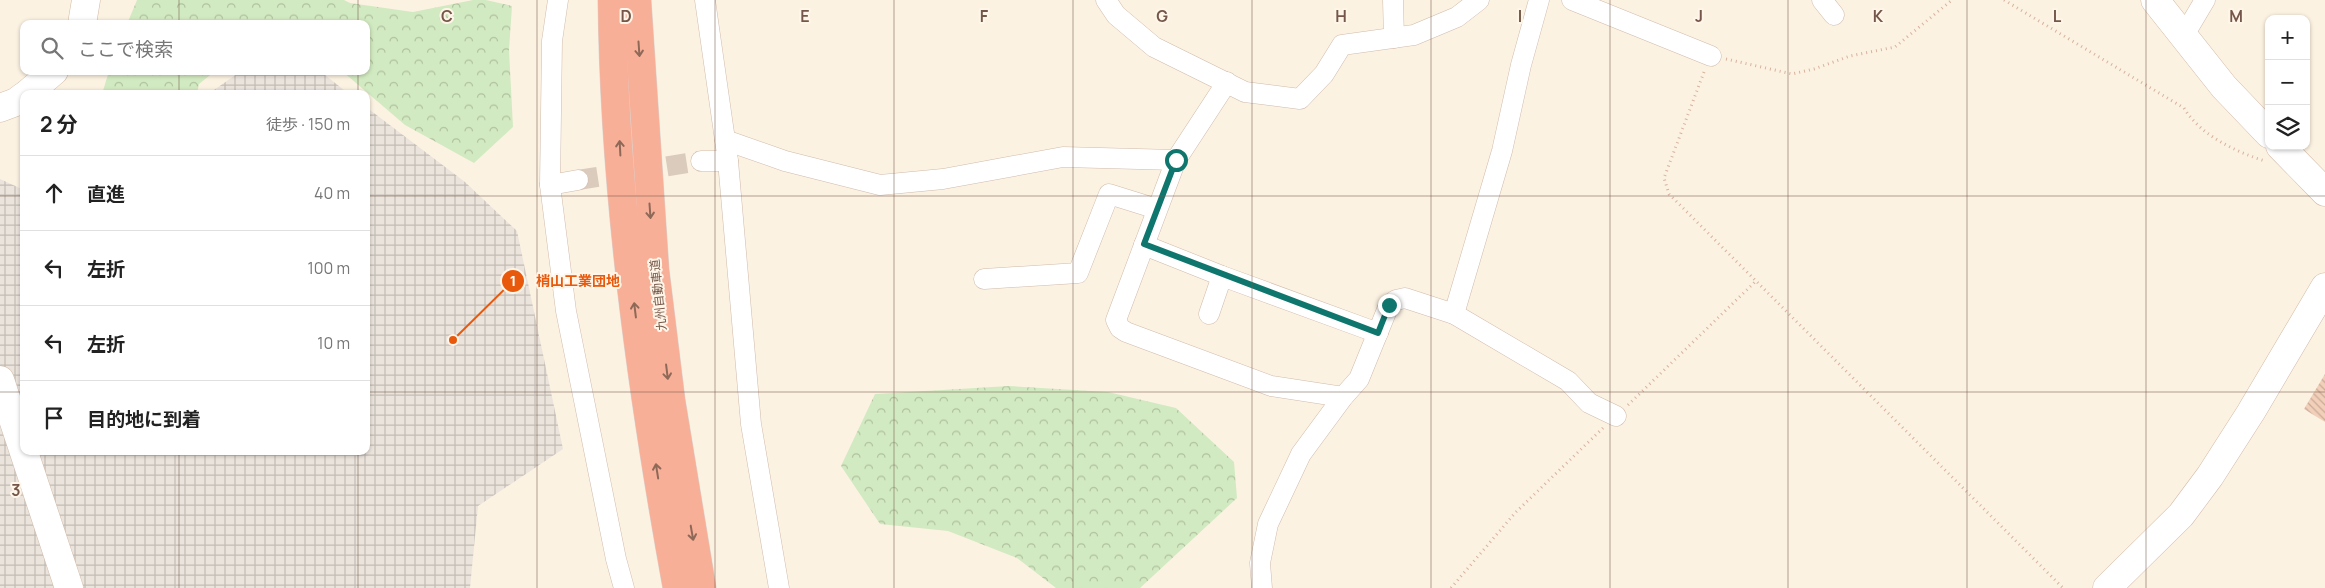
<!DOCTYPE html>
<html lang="ja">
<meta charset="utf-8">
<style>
:root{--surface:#fff;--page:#f6f6f6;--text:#222;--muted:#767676;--line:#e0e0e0}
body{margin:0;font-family:Manrope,"Noto Sans JP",sans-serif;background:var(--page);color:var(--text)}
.controls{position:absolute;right:15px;top:15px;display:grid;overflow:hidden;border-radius:10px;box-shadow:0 1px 4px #0004}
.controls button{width:45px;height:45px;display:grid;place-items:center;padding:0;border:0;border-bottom:1px solid var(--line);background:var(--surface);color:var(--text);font:25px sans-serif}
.stop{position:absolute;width:15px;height:15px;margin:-11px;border:4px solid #0f766e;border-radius:50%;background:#fff}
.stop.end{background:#0f766e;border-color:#fff;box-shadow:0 1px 5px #0008}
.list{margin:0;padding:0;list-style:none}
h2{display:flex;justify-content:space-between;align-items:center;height:65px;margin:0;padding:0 20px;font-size:21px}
h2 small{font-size:16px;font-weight:400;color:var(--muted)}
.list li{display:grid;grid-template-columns:32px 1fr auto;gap:15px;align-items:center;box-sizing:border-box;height:75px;padding:0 20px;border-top:1px solid var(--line)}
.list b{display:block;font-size:19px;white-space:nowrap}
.list em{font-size:16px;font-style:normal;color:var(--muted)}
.icon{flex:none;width:28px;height:28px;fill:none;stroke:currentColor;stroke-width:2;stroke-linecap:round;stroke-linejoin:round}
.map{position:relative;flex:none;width:2325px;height:588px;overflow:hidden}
.search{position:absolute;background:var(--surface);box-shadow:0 1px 4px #0004;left:20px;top:20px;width:350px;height:55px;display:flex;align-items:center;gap:12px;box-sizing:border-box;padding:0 18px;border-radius:10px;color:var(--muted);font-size:19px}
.panel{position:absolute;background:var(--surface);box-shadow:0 1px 4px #0004;left:20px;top:90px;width:350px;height:365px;border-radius:10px}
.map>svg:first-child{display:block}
.industrial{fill:url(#industrial-grid)}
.forest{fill:url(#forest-crowns)}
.building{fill:url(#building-back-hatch)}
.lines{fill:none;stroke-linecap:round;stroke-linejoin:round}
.street-tunnel{stroke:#dacbbc;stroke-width:20;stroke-dasharray:20 10;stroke-linecap:butt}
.street-casing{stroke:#d0bbac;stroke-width:21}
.secondary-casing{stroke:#d3bba9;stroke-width:29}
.highway-casing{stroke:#dbd3cf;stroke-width:29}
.path{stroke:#d7b29d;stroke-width:3;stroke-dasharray:1 4;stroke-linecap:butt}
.street{stroke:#fff;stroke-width:20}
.secondary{stroke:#fff;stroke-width:28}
.highway{stroke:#f8af98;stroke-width:28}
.oneway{stroke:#8e6958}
.route{stroke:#0f766e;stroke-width:6}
.grid{fill:none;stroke:#745748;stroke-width:1;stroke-opacity:0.55}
.labels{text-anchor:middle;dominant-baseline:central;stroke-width:4;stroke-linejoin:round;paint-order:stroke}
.street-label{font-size:12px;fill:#745748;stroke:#fff6e9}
.grid-label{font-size:16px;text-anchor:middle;font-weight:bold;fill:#745748;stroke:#fff6e9;stroke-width:4;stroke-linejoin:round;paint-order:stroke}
.leader{fill:none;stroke:#e8590c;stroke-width:2}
.callout-dot{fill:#e8590c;stroke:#fff6e9;stroke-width:2}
.mark-label{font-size:15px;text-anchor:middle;font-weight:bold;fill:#fff}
.callout-label{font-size:14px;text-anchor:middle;font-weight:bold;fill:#e8590c;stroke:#fff6e9;stroke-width:4;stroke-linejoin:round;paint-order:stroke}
</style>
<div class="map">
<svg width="2325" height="588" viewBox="0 0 2325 588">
<defs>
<pattern id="industrial-grid" width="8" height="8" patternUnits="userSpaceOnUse" patternTransform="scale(1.25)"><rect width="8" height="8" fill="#ebe4dd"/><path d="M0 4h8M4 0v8" fill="none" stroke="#c3bcb5"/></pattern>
<pattern id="forest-crowns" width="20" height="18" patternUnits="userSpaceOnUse" patternTransform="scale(1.25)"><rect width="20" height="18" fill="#d2eac1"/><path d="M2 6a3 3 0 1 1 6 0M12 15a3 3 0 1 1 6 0" fill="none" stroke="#afc09f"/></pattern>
<pattern id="building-back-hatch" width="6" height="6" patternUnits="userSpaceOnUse" patternTransform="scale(1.25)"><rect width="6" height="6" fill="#f2cfb9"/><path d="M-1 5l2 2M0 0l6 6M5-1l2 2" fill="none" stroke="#c9ab98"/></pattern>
</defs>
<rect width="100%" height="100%" fill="#fcf2e2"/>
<g class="industrial">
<polygon points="241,71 320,71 349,94 213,94 214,90"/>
<polygon points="366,107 465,182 517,231 563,449 478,506 470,588 0,588 0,179 24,190 24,451 366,451"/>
</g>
<g class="forest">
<polygon points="137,0 344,0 350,3 413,12 473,0 486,0 512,6 509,50 513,127 474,163 405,125 342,71 366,71 366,24 127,24"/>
<polygon points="109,71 215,71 199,84 197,94 102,94"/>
<polygon points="1009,386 1108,392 1176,408 1234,462 1237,498 1140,588 1056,588 1017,558 948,531 880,524 841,466 875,394"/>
</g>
<polygon class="building" points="2325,374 2325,422 2304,409"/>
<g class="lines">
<polyline class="street-tunnel" points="578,180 701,161"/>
<defs>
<g id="street">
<polyline points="558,0 552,41 550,185 566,311 616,559 624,588"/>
<polyline points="705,0 728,161 751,424 779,588"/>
<polyline points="1106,0 1116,15 1154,47 1245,92 1300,99 1324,74 1342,45 1414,35 1457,17 1479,0"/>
<polyline points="1393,0 1394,38"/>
<polyline points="1572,0 1711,56"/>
<polyline points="1822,0 1834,15"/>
<polyline points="2183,37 2205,0"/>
<polyline points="725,140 785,161 880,185 943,179 1063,157 1176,160 1227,82"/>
<polyline points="1176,160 1116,320 1120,328 1126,332 1271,386 1343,397"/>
<polyline points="701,161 728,161"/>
<polyline points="550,185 578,180"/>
<polyline points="1144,245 1222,276 1209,314"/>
<polyline points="1222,276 1378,333"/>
<polyline points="984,279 1078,273 1109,194 1157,209"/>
<polyline points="1454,314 1502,151 1521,65 1539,0"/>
<polyline points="1262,588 1260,563 1268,524 1301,454 1343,397 1359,379 1389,305 1396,300 1405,298 1454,314 1568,381 1589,403 1616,416"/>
</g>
<g id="secondary">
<polyline points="2155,0 2224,87 2269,134"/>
<polyline points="82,24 86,0"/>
<polyline points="27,94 54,71"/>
<polyline points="0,108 16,102 24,96"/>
<polyline points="2280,146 2325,192"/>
<polyline points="0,380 69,588"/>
<polyline points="2107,588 2181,515 2210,476 2251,412 2325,287"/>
</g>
<g id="highway">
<path d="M612,0C614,195 642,396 677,588"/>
<polyline points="637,0 655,270 671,400 702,588"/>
</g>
</defs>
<use href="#street" class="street-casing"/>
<use href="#secondary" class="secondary-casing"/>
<use href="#highway" class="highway-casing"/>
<g class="path">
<path d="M2004,0L2184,108C2200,135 2236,152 2265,161"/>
<polyline points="1726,59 1792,74 1814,69 1850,56 1895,47 1952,0"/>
<polyline points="1704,72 1664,178 1669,194 2063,588"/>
<polyline points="1628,405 1757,280"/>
<polyline points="1451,588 1515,513 1603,428"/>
</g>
<use href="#street" class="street"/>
<use href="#secondary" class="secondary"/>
<use href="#highway" class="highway"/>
</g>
<defs><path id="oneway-shaft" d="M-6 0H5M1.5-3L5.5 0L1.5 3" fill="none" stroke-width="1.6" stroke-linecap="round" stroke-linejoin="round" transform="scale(1.25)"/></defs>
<g class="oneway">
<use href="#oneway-shaft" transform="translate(639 49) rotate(86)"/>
<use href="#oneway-shaft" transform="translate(620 148) rotate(-93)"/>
<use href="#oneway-shaft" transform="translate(650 211) rotate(86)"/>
<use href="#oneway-shaft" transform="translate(635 310) rotate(-97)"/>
<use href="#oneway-shaft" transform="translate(667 372) rotate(83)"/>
<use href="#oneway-shaft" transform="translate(657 471) rotate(-99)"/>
<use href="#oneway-shaft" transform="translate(692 533) rotate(80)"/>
</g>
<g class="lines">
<polyline class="route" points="1176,160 1144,244 1378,333 1389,305"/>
</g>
<path class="grid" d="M179,0V24M358,0V24M537,0V588M715,0V588M894,0V588M1073,0V588M1252,0V588M1431,0V588M1610,0V588M1788,0V588M1967,0V588M2146,0V588M179,71V94M358,71V94M0,196H24M366,196H2325M0,392H24M366,392H2325M179,451V588M358,451V588"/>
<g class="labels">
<g class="street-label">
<text transform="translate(658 295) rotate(-96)">九州自動車道</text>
</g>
</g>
<g class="grid-label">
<text x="447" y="22">C</text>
<text x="626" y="22">D</text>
<text x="805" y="22">E</text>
<text x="984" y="22">F</text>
<text x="1162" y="22">G</text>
<text x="1341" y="22">H</text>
<text x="1520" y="22">I</text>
<text x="1699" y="22">J</text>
<text x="1878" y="22">K</text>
<text x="2057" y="22">L</text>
<text x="2236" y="22">M</text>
<text x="16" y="496">3</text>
</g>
<path class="leader" d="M453 340L513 281"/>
<g class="callout-dot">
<circle cx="453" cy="340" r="5"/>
<circle cx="513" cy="281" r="12"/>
</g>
<g class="mark-label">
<text x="513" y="286">1</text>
</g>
<g class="callout-label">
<text x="578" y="286">梢山工業団地</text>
</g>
</svg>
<div class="controls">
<button>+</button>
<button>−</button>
<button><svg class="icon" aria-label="layers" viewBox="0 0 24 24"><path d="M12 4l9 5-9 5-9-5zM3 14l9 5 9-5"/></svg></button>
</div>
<div class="stop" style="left:1176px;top:160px"></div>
<div class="stop end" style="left:1389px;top:305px"></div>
<div class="search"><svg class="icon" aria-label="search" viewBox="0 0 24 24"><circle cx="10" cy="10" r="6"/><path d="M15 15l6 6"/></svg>ここで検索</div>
<section class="panel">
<h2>2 分<small>徒歩 · 150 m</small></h2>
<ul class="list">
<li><svg class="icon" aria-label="ahead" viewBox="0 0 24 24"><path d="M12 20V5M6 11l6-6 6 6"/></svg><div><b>直進</b></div><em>40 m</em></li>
<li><svg class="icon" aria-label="left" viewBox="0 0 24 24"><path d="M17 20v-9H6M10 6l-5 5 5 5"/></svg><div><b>左折</b></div><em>100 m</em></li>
<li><svg class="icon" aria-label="left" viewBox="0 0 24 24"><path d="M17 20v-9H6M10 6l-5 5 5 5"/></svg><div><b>左折</b></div><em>10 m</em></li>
<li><svg class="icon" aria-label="arrive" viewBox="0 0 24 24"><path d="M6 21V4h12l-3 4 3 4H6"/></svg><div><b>目的地に到着</b></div></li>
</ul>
</section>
</div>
